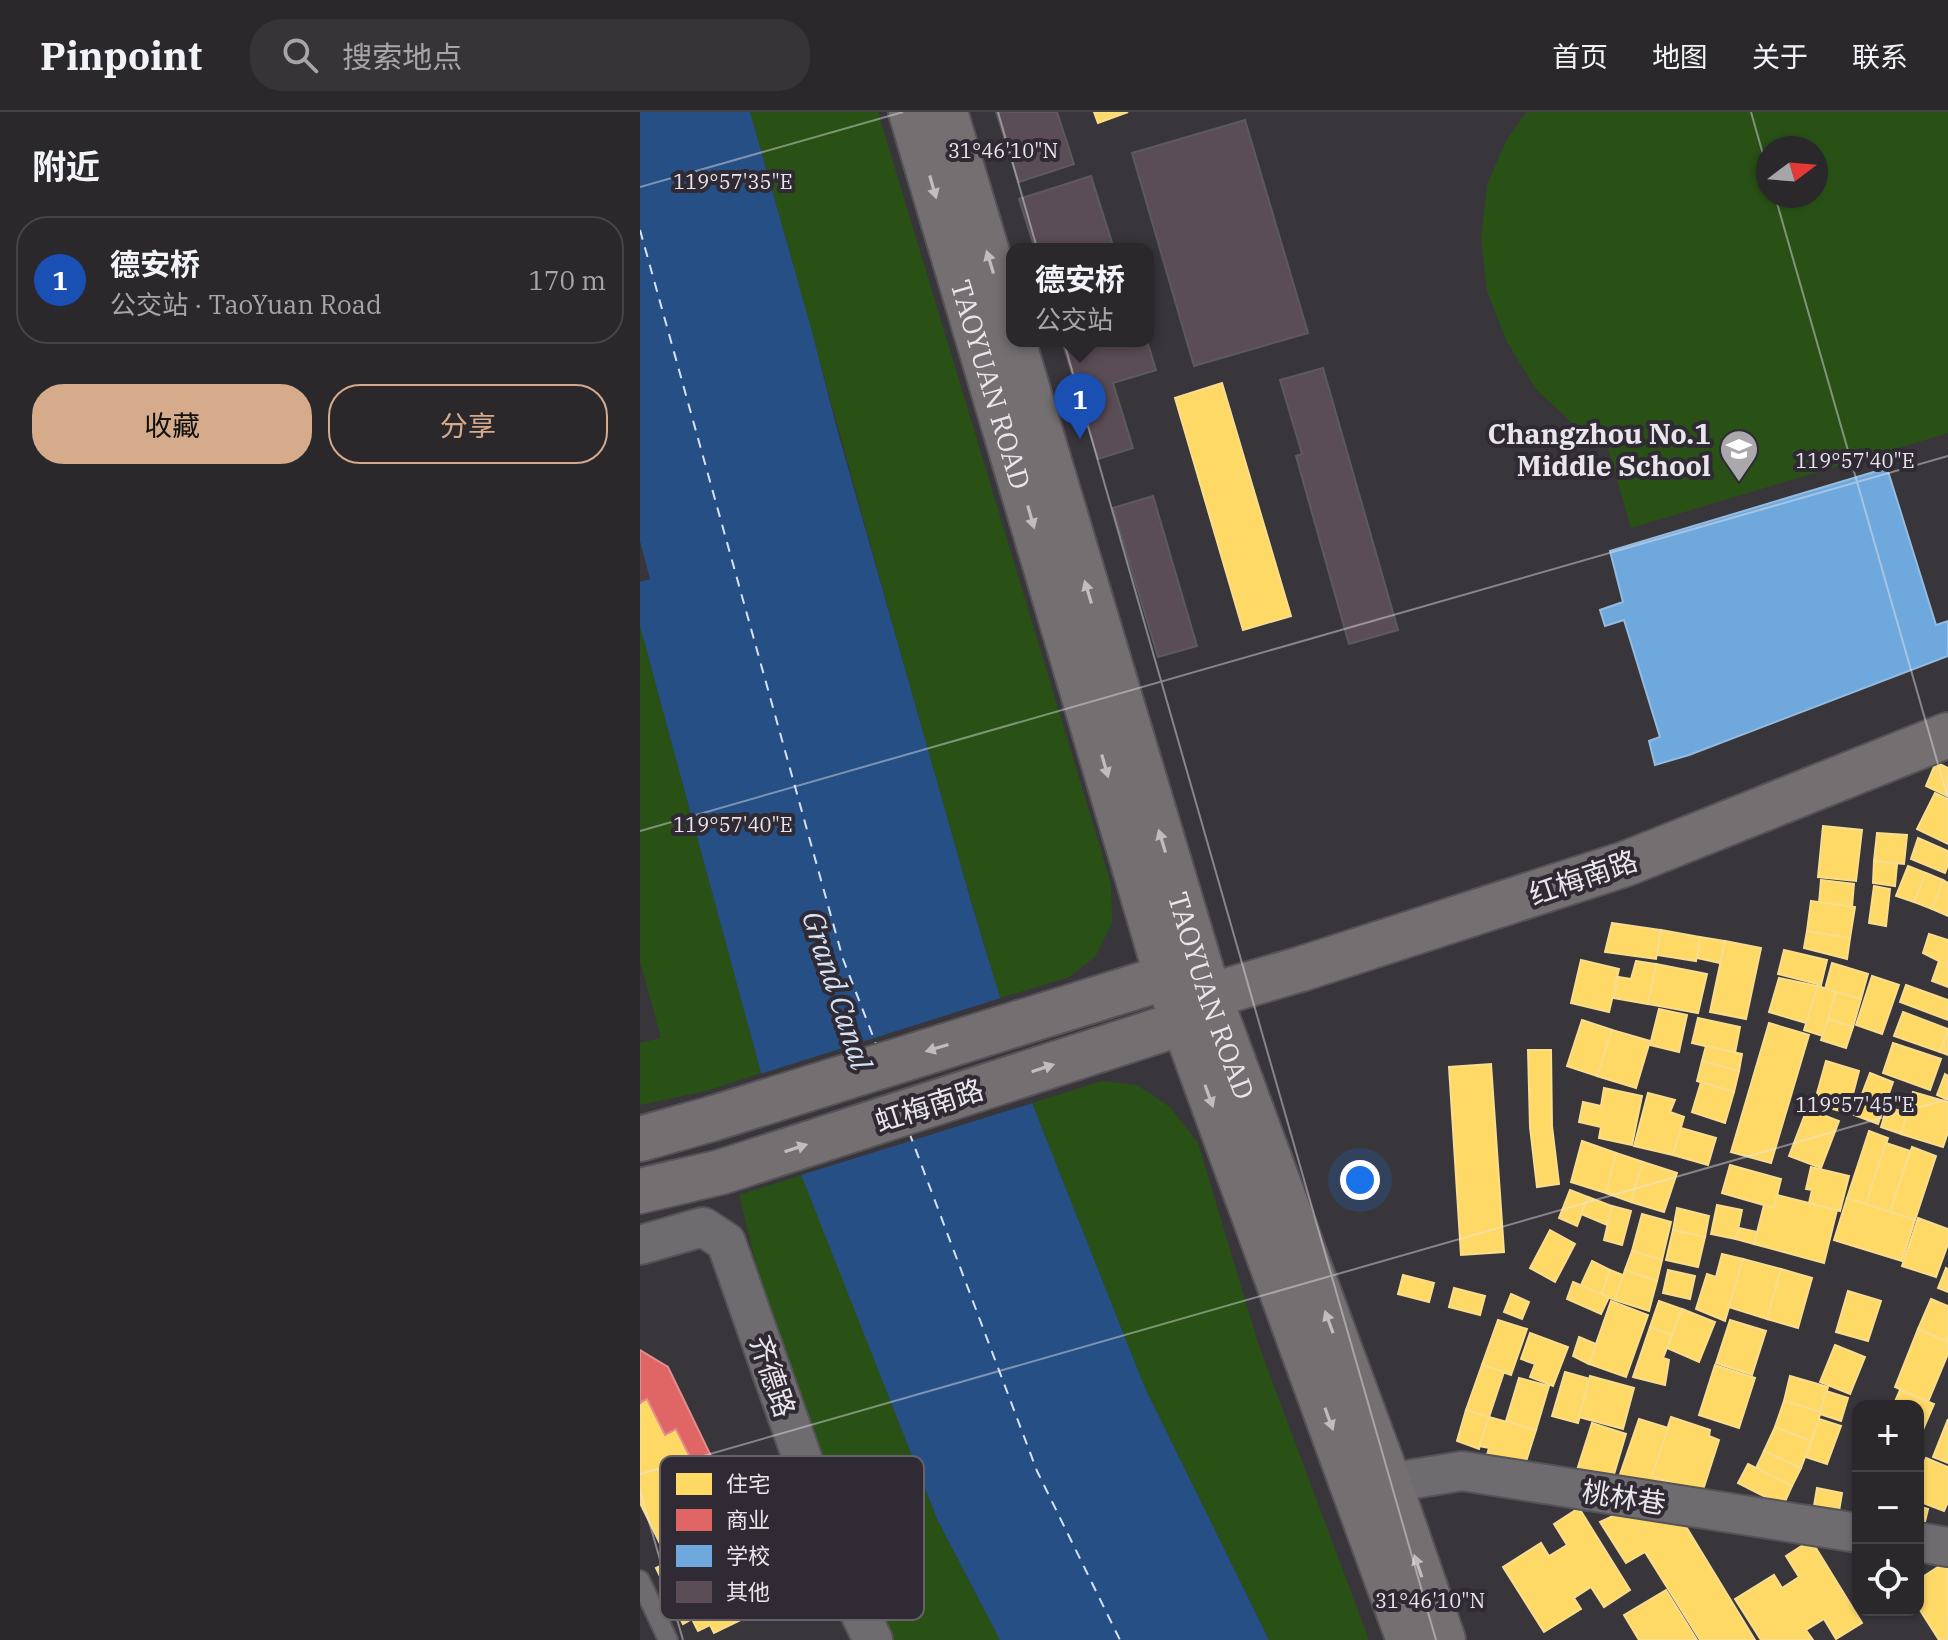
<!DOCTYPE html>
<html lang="zh">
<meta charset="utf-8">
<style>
:root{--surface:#2b282c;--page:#373438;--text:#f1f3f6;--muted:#a6a6a9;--line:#474448;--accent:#d6ab8b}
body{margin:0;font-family:"IBM Plex Serif","Noto Sans SC",serif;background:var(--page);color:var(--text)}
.controls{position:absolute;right:24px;bottom:24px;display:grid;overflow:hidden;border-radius:16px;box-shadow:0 2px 6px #0004}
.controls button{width:72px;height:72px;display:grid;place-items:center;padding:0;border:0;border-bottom:2px solid var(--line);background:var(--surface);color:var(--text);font:40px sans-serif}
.compass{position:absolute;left:1116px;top:24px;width:72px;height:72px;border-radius:50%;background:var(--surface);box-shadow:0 2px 6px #0004;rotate:74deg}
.you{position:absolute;left:720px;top:1068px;width:28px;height:28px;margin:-20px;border:6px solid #fff;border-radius:50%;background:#1a73e8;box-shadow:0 0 0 12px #1a73e833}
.badge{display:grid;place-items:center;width:52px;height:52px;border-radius:50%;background:var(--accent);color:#fff;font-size:26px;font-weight:700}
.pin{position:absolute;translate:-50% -66px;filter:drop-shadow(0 2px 4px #0008)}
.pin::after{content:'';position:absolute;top:42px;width:28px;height:24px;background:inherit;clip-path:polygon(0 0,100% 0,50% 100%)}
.popup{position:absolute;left:366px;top:131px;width:148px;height:104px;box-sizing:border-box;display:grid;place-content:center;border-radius:16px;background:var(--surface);filter:drop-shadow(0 2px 6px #0005);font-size:26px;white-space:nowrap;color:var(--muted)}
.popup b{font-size:30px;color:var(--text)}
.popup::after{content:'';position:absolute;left:50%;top:100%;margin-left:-16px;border:16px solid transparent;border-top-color:var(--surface)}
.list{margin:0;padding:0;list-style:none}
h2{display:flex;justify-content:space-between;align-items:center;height:104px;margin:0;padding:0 32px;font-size:34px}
h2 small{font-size:26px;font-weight:400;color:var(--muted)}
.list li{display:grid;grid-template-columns:52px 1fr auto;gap:24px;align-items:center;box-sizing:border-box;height:128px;margin:0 16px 16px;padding:0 16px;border:2px solid var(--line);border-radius:32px}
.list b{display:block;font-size:30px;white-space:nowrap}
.list p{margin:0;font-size:26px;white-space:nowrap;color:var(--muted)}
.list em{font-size:26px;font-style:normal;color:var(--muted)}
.actions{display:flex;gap:16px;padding:24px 32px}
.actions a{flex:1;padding:18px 0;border:2px solid var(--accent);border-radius:32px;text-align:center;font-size:28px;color:var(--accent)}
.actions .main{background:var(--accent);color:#111}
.icon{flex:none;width:44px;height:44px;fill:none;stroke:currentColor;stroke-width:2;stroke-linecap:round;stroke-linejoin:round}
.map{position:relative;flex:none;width:1308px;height:1528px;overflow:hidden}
header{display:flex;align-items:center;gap:48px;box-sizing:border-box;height:112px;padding:0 40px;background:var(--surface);border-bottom:2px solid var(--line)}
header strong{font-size:38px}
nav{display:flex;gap:44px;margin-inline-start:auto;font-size:28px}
.search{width:560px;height:72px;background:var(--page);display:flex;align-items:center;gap:20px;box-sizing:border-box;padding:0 28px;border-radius:32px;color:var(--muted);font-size:30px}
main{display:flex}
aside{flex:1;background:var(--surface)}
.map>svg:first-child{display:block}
.green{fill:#295116;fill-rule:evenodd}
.water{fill:#264f85}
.pier{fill:#39363b}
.homes{fill:#ffd966;stroke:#f8dd8e;stroke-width:2}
.shops{fill:#e06666;stroke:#e38c8e;stroke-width:2}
.schools{fill:#6fa8dc;stroke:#94bbe0;stroke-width:2}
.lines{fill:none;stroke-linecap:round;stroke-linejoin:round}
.ferry{stroke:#d5e2f4;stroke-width:2;stroke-dasharray:10 8;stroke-linecap:butt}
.building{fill:#5b4d56;stroke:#5d5a5d;stroke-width:2}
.lane-casing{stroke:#555357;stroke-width:22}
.street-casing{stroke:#555357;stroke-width:42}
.secondary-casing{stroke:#555357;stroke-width:48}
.lane{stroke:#6e6c6f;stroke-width:18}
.street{stroke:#6e6c6f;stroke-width:38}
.secondary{stroke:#746f71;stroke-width:44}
.oneway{fill:#c0bcc0}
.ticks{fill:none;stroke:#e9e6eb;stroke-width:2;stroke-opacity:0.45}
.labels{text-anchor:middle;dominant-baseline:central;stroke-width:8;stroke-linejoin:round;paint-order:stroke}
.street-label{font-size:28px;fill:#e9e6eb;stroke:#2f2a33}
.poi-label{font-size:28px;font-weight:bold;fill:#e9e6eb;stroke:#2f2a33;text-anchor:end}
.water-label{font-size:30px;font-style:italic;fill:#d5e2f4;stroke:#2f2a33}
.key{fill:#2f2a33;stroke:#67626a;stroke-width:2}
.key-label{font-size:22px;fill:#e9e6eb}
.ticks-label{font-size:20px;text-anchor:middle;fill:#e9e6eb;stroke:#2f2a33;stroke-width:8;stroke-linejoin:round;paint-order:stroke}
</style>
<header>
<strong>Pinpoint</strong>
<div class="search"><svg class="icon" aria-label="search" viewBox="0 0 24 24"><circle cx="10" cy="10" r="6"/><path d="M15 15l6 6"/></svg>搜索地点</div>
<nav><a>首页</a><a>地图</a><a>关于</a><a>联系</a></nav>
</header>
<main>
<aside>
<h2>附近<small></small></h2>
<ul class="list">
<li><span class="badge" style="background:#1a4fb4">1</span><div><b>德安桥</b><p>公交站 · TaoYuan Road</p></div><em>170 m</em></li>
</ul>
<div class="actions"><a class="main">收藏</a><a>分享</a></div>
</aside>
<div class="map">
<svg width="1308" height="1528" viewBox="0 0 1308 1528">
<rect width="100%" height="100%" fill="#39363b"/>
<g class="green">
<path d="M110,0H238L471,772L472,811L455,845L429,865L360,886C272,592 194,295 110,0Z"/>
<path d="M886,0H1308V321L991,416L968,336L932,311L896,277L867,230L847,179L841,127L847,73L866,29ZM1128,36H1176V84H1128Z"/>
<polygon points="0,514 121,961 66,979 0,993 0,931 21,926 0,849"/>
<polygon points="462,969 497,973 530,995 558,1031 619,1234 729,1528 629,1528 505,1276 392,991"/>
<polygon points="162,1063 297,1407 360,1528 253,1528 227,1474 127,1197 99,1083"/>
</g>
<polygon class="water" points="0,0 110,0 171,216 197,317 332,793 392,991 505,1276 629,1528 360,1528 297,1407 121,961 0,514 0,470 10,467 0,429"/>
<polygon class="pier" points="364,885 396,990 158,1064 117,963"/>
<g class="homes">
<polygon points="454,0 488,0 458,11"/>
<polygon points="582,271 651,504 603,518 535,286"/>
<polygon points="1296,650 1308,656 1307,684 1286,674"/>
<polygon points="1295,681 1308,687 1308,732 1277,717"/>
<polygon points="1183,714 1222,718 1216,769 1178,765"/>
<polygon points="1237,721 1267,723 1264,752 1234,749"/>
<polygon points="1278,726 1308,739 1308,753 1305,761 1271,747"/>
<polygon points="1234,749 1257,752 1255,774 1233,771"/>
<polygon points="1268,754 1286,761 1274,790 1256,784"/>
<polygon points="1286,761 1303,768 1292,797 1274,790"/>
<polygon points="1181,768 1214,772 1212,795 1179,791"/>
<polygon points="1303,768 1308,771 1308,804 1292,797"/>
<polygon points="1234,774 1250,777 1246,814 1229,811"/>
<polygon points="1171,789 1215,795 1210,826 1167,819"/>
<polygon points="972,811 1021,818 1016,847 965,840"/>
<polygon points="1021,818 1060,825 1056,849 1017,843"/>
<polygon points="1167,819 1210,826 1207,847 1164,836"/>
<polygon points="1289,822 1308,828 1308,875 1292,869 1299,849 1283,841"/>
<polygon points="1060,825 1085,829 1080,851 1057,846"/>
<polygon points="1085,829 1121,836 1106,907 1070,900"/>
<polygon points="1144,838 1187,848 1181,873 1138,862"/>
<polygon points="941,848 979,857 969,900 931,891"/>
<polygon points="996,849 1016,852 1008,892 973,886 978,865 991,867"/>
<polygon points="1192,851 1228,862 1221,887 1185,877"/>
<polygon points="1016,852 1067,862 1058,901 1008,892"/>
<polygon points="1232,864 1259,873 1242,922 1216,913"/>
<polygon points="1139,866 1178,874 1166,911 1129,900"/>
<polygon points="1266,873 1308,888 1308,908 1260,890"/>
<polygon points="1178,874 1196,880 1183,924 1164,918"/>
<polygon points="1196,880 1221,887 1213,915 1188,907"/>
<polygon points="1019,897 1047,903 1039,940 1010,933"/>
<polygon points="1263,900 1308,917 1300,940 1254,924"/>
<polygon points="1058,906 1100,915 1095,941 1052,931"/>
<polygon points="1188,907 1213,915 1206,936 1181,928"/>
<polygon points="942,908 972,918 957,964 927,954"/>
<polygon points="1129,911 1169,923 1131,1051 1091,1040"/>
<polygon points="972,918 1010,929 996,976 957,964"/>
<polygon points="1307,921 1308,921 1308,943 1300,940"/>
<polygon points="1253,931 1301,947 1290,978 1243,961"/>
<polygon points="1066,934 1102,942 1099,959 1062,949"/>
<polygon points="888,938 911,938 912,1014 919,1072 897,1075 890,1015"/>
<polygon points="1062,949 1099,959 1094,980 1057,969"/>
<polygon points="1186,949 1219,959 1208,1001 1174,992"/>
<polygon points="851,952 864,1140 821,1143 809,955"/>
<polygon points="1230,961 1253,970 1238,1012 1214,1003"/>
<polygon points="1305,962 1308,964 1308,988 1297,983"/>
<polygon points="1061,970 1094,980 1085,1011 1052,1000"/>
<polygon points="964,976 1002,984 992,1033 959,1026 961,1015 939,1010 943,990 961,994"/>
<polygon points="1273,980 1308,990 1308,1020 1303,1035 1261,1022"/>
<polygon points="1008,981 1035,988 1030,1000 1044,1005 1033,1043 994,1034"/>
<polygon points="1247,995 1267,1001 1261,1022 1241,1015"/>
<polygon points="1167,997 1199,1009 1181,1056 1149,1044"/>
<polygon points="1041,1016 1076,1026 1068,1053 1033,1043"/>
<polygon points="1229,1019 1248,1026 1226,1092 1207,1086"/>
<polygon points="942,1029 976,1041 966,1081 931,1070"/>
<polygon points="1246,1031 1270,1039 1250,1100 1226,1092"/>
<polygon points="1272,1035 1296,1044 1275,1108 1250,1100"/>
<polygon points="976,1041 1003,1050 991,1090 966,1081"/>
<polygon points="1003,1050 1037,1061 1024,1100 991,1090"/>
<polygon points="1090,1053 1141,1067 1134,1096 1082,1081"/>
<polygon points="1171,1055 1209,1064 1200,1099 1169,1091 1172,1078 1166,1077"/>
<polygon points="930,1078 948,1085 937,1114 919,1106"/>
<polygon points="1137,1083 1197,1098 1184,1151 1114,1132 1124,1093 1134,1096"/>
<polygon points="948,1085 972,1094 967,1113 941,1102"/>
<polygon points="1207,1086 1275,1108 1262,1149 1194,1128"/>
<polygon points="1077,1093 1102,1098 1096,1127 1071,1122"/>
<polygon points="972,1094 991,1099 982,1133 964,1128"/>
<polygon points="1037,1096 1069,1104 1065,1125 1033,1118"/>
<polygon points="1002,1102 1031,1110 1022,1148 992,1139"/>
<polygon points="1278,1106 1308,1117 1308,1132 1296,1165 1262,1154"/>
<polygon points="1099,1116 1117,1120 1114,1132 1096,1127"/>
<polygon points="910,1118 935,1132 915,1170 890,1156"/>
<polygon points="1033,1118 1065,1125 1058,1155 1026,1148"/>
<polygon points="992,1139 1022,1148 1017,1169 985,1158"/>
<polygon points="1082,1142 1103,1147 1085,1209 1056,1197 1067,1162 1076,1165"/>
<polygon points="1103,1147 1141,1157 1127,1207 1089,1195"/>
<polygon points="952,1149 970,1158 961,1183 941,1173"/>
<polygon points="1306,1156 1308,1157 1308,1180 1298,1176"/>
<polygon points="1141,1157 1172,1166 1158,1216 1127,1207"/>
<polygon points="970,1158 983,1163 975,1188 961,1183"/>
<polygon points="985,1158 1017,1169 1009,1199 975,1188"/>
<polygon points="1028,1158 1055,1164 1050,1187 1023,1181"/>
<polygon points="763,1163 794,1171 789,1190 758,1182"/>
<polygon points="933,1170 969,1185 961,1202 927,1187"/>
<polygon points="814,1176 845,1184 840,1203 809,1195"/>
<polygon points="1208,1179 1241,1189 1228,1229 1196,1220"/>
<polygon points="871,1182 889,1190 882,1207 864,1200"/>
<polygon points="1291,1187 1308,1194 1308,1230 1278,1217"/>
<polygon points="971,1189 1008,1203 986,1265 949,1252"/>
<polygon points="1019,1189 1042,1197 1032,1223 1010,1215"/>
<polygon points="1042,1197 1075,1210 1059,1250 1027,1236"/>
<polygon points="858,1208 887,1217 871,1263 842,1253"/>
<polygon points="1090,1208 1126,1219 1112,1263 1076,1251"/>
<polygon points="1010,1215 1032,1223 1023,1246 1029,1248 1025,1273 993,1265"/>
<polygon points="1278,1217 1308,1230 1308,1242 1288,1290 1255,1275"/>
<polygon points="890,1221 928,1235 913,1274 890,1265 895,1252 881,1247"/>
<polygon points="939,1225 956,1232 949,1252 933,1244"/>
<polygon points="1195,1233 1225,1245 1210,1282 1180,1270"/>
<polygon points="842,1253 864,1260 849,1305 826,1298"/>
<polygon points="1075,1253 1115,1266 1099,1316 1059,1303"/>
<polygon points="925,1260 950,1267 938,1311 912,1304"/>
<polygon points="950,1264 994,1276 983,1317 939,1305"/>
<polygon points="1150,1264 1188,1275 1181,1300 1144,1289"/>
<polygon points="879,1266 909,1274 896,1318 866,1309"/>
<polygon points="1260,1278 1294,1292 1282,1320 1278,1318 1278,1294 1253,1294"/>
<polygon points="1186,1279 1208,1286 1201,1309 1180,1302"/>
<polygon points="7,1287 25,1323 36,1317 54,1353 44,1358 77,1426 88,1421 105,1455 95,1460 115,1501 74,1521 70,1513 58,1519 52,1507 43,1512 16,1456 29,1450 0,1391 0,1291"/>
<polygon points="1144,1289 1181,1300 1171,1329 1135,1315"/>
<polygon points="826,1298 849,1305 839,1337 817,1329"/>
<polygon points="849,1305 896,1318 884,1356 847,1343 849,1336 839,1334"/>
<polygon points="1031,1305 1070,1318 1069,1324 1079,1328 1062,1381 1012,1364"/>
<polygon points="999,1307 1028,1316 1012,1364 1046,1376 976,1374"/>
<polygon points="1179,1307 1201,1314 1187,1352 1166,1345"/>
<polygon points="1308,1307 1308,1351 1293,1345"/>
<polygon points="952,1311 986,1322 972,1369 937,1358"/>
<polygon points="1135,1315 1171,1329 1161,1356 1124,1339"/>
<polygon points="1124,1339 1161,1356 1152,1374 1116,1356"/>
<polygon points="1286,1346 1308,1355 1308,1390 1304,1399 1278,1389 1278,1367"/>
<polygon points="1108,1352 1152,1374 1143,1394 1098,1371"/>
<polygon points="1177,1376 1202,1381 1199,1399 1174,1394"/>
<polygon points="1278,1394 1288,1397 1284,1414 1278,1413"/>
<polygon points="939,1396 990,1478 964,1495 951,1475 934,1486 941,1497 904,1520 863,1455 901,1431 909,1444 927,1433 914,1412"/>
<polygon points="975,1403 1045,1413 1115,1528 1060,1528 1005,1440 986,1451 960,1410"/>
<polygon points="1171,1428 1222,1511 1196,1527 1184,1507 1166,1518 1173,1528 1121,1528 1095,1487 1134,1463 1142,1476 1159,1465 1146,1444"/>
<polygon points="1307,1449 1308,1528 1299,1528 1278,1495 1278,1468"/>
<polygon points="1026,1478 1057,1528 999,1528 984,1503"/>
</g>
<polygon class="shops" points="0,1238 28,1255 140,1487 115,1501 95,1460 105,1455 88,1421 77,1426 44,1358 54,1353 36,1317 25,1323 7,1287 0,1291"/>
<polygon class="schools" points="1247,356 1296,513 1308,509 1308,544 1049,643 1015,653 1009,629 1020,625 984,508 965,514 960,498 983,490 970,439"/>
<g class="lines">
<g class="ferry">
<polyline points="0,118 203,847 236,932"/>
<polyline points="269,1020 397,1359 480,1528"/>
</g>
</g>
<g class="building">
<polygon points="356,0 417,0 434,52 379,70"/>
<polygon points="605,8 668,221 554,254 492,41"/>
<polygon points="451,64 474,137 395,137 379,87"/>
<polygon points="422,229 507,229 516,258 473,271 493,336 458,347"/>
<polygon points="683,256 758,518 709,532 656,344 662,342 640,268"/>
<polygon points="513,384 557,534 518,545 473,396"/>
</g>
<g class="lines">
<defs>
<polyline id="lane" points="0,1468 28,1528"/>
<g id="street">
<polyline points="0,1133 63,1115 86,1130 209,1479 233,1528"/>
<polyline points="749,1371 822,1359 1218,1421"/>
<polyline points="1278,1430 1308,1435"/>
</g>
<g id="secondary">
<path id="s1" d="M271,0L527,865L769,1528"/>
<polyline points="305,0 372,224"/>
<path id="s2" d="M373,229L569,884L749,1371L803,1528"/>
<polyline points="0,1027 71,1007 527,865 552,876"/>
<polyline points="0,1079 81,1060 542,911 569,884 661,857 985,752 1308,623"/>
</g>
</defs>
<use href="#lane" class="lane-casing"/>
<use href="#street" class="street-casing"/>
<use href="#secondary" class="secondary-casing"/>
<use href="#lane" class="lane"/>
<use href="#street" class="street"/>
<use href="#secondary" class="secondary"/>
</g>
<defs><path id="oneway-solid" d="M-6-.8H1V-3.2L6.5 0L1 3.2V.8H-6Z" transform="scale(2)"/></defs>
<g class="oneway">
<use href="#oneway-solid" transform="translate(293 75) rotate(74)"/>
<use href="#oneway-solid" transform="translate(350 150) rotate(-107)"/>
<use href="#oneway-solid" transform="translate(391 405) rotate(74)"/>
<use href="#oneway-solid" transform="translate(448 480) rotate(-107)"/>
<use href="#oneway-solid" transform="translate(465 654) rotate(74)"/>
<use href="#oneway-solid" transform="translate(522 729) rotate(-107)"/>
<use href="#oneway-solid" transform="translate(297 936) rotate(163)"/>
<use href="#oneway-solid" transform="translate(403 956) rotate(-18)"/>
<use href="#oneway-solid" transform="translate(569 984) rotate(70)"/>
<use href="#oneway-solid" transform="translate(156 1036) rotate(-18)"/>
<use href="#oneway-solid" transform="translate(689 1210) rotate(-110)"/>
<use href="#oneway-solid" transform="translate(689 1307) rotate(70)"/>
<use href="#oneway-solid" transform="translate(778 1454) rotate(-109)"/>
</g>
<path class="ticks" d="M358,0L796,1528M1111,0L1128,60M0,75L263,0M1135,84L1308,687M0,719L1308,344M0,1362L1308,987M0,1378L43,1528"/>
<defs>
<symbol id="school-pin" viewBox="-11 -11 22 30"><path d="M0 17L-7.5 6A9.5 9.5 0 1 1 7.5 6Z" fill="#aba8ad" stroke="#2f2a33"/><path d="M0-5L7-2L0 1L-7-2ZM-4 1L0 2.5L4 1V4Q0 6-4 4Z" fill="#fff"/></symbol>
</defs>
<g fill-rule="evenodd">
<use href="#school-pin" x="1077" y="315" width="44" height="60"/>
</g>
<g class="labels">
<g class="street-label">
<text stroke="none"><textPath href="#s1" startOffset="284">TAOYUAN ROAD</textPath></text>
<text transform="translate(943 765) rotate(-19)">红梅南路</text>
<text stroke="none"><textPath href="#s2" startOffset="684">TAOYUAN ROAD</textPath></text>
<text transform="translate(289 993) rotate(-18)">虹梅南路</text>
<text transform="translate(133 1264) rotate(71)">齐德路</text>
<text transform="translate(984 1385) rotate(9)">桃林巷</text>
</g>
<g class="poi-label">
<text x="1071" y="321">Changzhou No.1<tspan x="1071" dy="32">Middle School</tspan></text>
</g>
<g class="water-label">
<text transform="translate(198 878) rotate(72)">Grand Canal</text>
</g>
</g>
<rect x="20" y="1344" width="264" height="164" rx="12" class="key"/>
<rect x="36" y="1361" width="36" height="22" fill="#ffd966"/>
<rect x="36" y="1397" width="36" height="22" fill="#e06666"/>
<rect x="36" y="1433" width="36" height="22" fill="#6fa8dc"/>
<rect x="36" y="1469" width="36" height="22" fill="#5b4d56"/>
<g class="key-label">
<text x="86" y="1380">住宅</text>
<text x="86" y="1416">商业</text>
<text x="86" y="1452">学校</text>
<text x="86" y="1488">其他</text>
</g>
<g class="ticks-label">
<text x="363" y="46">31°46'10"N</text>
<text x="93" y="77">119°57'35"E</text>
<text x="1215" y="356">119°57'40"E</text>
<text x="93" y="720">119°57'40"E</text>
<text x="1215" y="1000">119°57'45"E</text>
<text x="790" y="1496">31°46'10"N</text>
</g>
</svg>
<div class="controls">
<button>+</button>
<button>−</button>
<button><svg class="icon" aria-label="locate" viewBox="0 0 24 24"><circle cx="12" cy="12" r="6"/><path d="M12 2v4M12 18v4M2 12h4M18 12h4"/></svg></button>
</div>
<svg class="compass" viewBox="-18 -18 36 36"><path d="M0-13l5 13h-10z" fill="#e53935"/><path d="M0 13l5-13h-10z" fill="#a6a6a9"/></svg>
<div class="you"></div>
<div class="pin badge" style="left:440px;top:327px;background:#1a4fb4">1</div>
<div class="popup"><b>德安桥</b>公交站</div>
</div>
</main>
